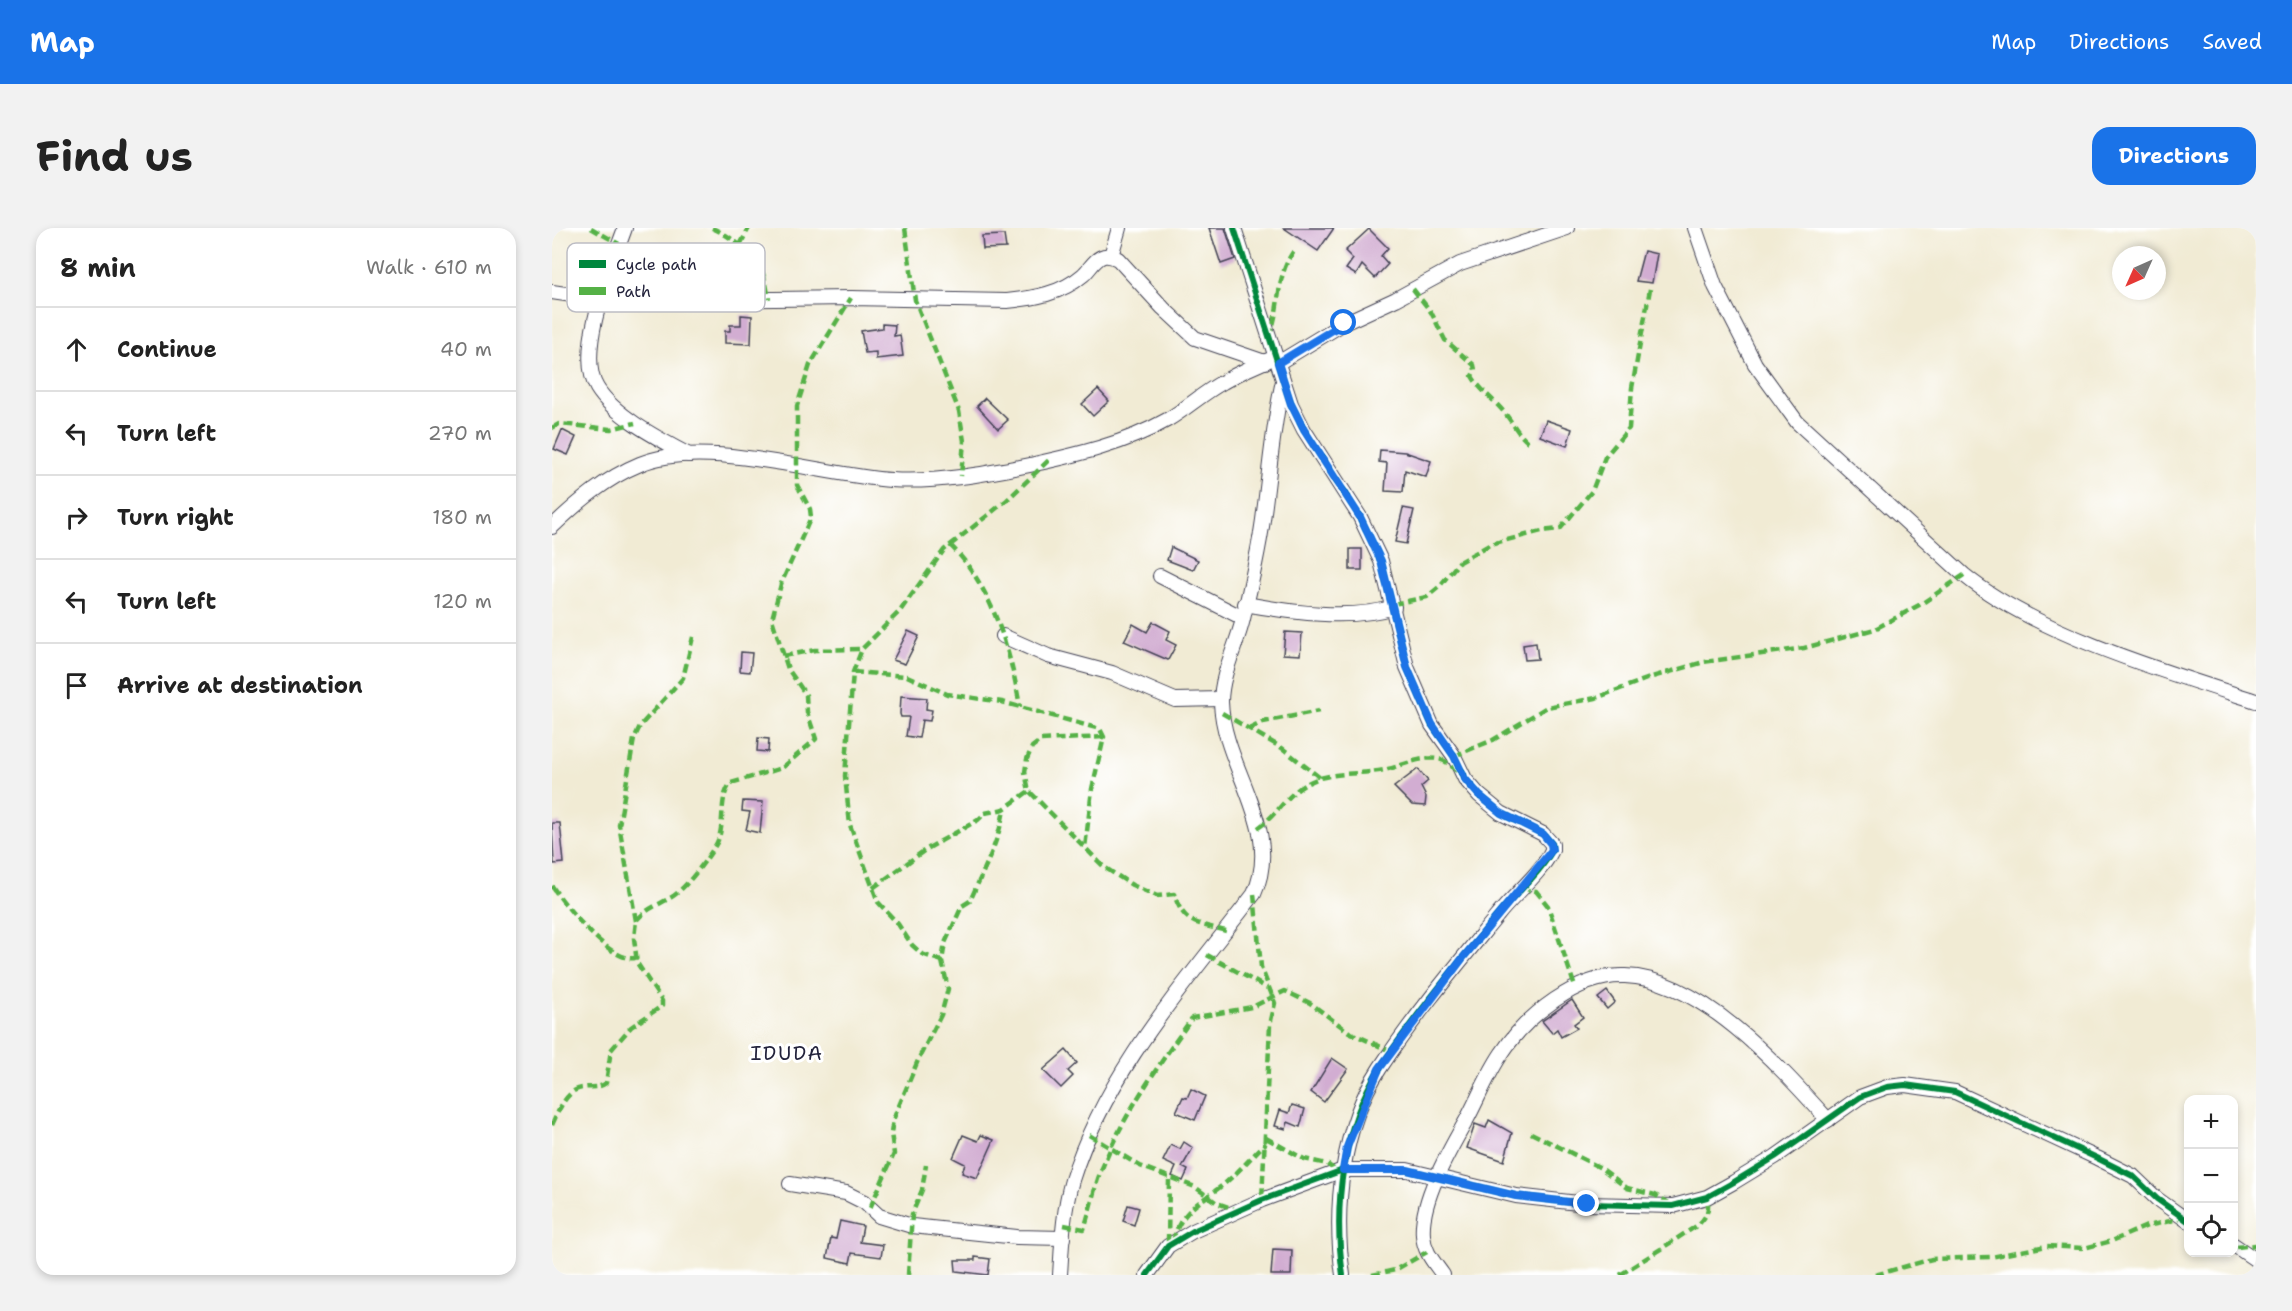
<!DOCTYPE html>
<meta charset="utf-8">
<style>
:root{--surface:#fff;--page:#f2f2f2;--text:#222;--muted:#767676;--line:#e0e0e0;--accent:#1a73e8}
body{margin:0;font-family:"Shantell Sans",sans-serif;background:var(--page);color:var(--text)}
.controls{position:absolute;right:18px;bottom:18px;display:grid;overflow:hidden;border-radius:12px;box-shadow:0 3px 9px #0003}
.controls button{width:54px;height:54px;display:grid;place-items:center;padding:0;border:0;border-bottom:2px solid var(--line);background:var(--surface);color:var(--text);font:30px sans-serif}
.compass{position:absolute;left:1560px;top:18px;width:54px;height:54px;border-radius:50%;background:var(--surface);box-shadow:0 3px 9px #0003;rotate:225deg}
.stop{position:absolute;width:18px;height:18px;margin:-14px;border:4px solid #1a73e8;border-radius:50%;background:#fff}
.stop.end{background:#1a73e8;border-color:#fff;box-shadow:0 2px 6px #0008}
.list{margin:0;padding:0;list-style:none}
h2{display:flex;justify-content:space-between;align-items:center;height:78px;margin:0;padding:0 24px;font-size:26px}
h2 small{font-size:20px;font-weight:400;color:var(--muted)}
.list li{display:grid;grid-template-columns:39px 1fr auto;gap:18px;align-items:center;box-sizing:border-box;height:84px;padding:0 24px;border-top:2px solid var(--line)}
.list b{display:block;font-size:22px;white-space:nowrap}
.list em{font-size:20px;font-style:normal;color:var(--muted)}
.icon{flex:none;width:33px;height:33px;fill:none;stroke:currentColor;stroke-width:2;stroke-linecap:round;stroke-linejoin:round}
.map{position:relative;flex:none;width:1704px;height:1047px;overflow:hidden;border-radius:18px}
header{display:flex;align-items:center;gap:36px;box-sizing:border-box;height:84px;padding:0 30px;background:var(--accent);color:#fff}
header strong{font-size:28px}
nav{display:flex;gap:33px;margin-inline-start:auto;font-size:21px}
.intro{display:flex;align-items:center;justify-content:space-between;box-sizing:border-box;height:144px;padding:0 36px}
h1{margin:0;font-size:42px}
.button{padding:15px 27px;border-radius:18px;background:var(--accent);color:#fff;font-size:21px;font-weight:700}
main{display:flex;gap:36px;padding:0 36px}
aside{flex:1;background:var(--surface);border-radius:18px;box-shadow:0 3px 9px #0003}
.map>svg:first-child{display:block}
.building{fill:#d2add2}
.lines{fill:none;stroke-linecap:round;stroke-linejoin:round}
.street-casing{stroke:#414052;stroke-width:16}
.street{stroke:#fff;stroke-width:14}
.quiet{stroke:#55b146;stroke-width:4.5;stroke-dasharray:9 4.5;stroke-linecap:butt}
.cycleway-casing{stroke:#fff;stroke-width:10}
.cycleway{stroke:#00873e;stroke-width:6}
.route{stroke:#1a73e8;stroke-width:8}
.labels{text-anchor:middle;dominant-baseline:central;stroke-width:6;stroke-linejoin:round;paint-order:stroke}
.quarter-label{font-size:20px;letter-spacing:1.5px;fill:#22223b;stroke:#fff}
.key{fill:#fff;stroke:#bdbdc4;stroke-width:1.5}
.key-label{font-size:16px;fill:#22223b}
</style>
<header>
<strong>Map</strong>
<nav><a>Map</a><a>Directions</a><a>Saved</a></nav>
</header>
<div class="intro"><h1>Find us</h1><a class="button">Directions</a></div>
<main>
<aside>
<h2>8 min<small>Walk · 610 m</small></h2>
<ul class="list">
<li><svg class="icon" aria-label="ahead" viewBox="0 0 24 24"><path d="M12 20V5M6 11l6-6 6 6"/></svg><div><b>Continue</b></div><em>40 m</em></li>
<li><svg class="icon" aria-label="left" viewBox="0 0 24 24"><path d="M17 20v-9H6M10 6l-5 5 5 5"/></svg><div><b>Turn left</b></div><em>270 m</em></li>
<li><svg class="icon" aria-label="right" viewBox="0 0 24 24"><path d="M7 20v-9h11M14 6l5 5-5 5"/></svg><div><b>Turn right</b></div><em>180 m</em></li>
<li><svg class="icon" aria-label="left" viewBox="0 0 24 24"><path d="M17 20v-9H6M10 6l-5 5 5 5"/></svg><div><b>Turn left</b></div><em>120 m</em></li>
<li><svg class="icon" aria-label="arrive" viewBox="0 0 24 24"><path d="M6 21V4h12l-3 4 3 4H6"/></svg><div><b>Arrive at destination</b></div></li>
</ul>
</aside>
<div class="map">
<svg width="1704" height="1047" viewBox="0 0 1704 1047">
<rect width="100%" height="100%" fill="#fff"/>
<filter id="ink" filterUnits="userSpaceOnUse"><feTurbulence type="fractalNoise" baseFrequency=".0167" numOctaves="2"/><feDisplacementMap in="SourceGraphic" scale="12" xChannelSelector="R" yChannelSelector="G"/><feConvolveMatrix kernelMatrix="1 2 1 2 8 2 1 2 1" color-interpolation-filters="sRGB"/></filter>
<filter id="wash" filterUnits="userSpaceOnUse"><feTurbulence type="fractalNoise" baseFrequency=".008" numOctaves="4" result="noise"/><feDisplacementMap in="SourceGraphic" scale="24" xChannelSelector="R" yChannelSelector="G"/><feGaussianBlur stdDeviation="1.35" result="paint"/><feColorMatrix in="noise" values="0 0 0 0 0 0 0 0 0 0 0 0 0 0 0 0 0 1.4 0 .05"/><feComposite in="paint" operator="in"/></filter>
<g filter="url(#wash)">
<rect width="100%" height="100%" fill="#f1ebd4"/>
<g id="blocks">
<g class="building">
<polygon points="657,0 673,0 683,31 669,36"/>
<polygon points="732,0 782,0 766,23"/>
<polygon points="817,1 836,20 829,28 836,36 823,50 810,37 804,47 794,41 801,31 793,23"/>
<polygon points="452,7 454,20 431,21 430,8"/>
<polygon points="1092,23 1105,26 1100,55 1084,53"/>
<polygon points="189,87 200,88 199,116 173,115 173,103 178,103 178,97 189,97"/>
<polygon points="330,96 343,97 342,108 348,107 351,128 324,131 324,124 313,125 309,103 330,100"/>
<polygon points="546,161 557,173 541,188 530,176"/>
<polygon points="433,170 456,192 446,201 425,178"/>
<polygon points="994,192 1020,201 1015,218 988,208"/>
<polygon points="10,202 24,209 16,227 2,221"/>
<polygon points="828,222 853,224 879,233 874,249 853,242 851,264 833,263 835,235 827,234"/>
<polygon points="851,280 862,282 854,316 843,314"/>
<polygon points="619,319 646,332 641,342 615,332"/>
<rect x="798" y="321" width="12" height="21"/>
<polygon points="601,394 618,403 614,412 624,417 616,432 572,413 581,396 595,404"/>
<polygon points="356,403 367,408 353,436 341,432"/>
<polygon points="733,404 750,405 748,427 731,426"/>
<polygon points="984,415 986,431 973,432 971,417"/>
<polygon points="189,424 200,425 198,444 188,443"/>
<polygon points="349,468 375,470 374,481 380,482 378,493 370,492 367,510 354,508 357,489 349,489 348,486"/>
<polygon points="206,510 217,511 216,524 205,523"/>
<polygon points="866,541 876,553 869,559 874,569 873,578 860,577 842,559"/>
<polygon points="191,573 211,574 208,605 194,602 198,584 190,583"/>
<polygon points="0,595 8,595 12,635 2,636"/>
<polygon points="1055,763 1063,774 1055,781 1046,770"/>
<polygon points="1020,772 1031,789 1022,796 1025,800 1009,809 1005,801 1000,805 990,793"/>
<polygon points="514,822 525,835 516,843 521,848 509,860 491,842"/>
<polygon points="780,830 796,841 772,874 759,864"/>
<polygon points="639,861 653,868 643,892 624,884 631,869 635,870"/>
<polygon points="740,877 753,881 748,899 736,894 734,901 723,898 728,882 737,885"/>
<polygon points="937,892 960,905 952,933 915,920 923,896 934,900"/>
<polygon points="411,907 426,913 429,907 442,912 425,950 410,945 413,936 401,930"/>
<polygon points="632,914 641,920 630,939 636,942 631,953 620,948 624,939 611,933 619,917 628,921"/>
<polygon points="576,977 587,980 582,997 571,993"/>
<polygon points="288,993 311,998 308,1014 331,1017 329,1029 300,1025 298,1035 275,1030 279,1010 284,1011"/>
<polygon points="721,1021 740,1022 739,1047 719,1047"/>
<polygon points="423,1029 438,1031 436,1047 404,1043 403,1032 423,1032"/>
</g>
</g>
</g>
<g filter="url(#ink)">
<use href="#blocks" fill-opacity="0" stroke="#414052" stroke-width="1.5"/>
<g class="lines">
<defs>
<g id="street">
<path d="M73,0C60,37 23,124 45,160C62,188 109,212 137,227"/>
<path d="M682,0L739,176L752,202L808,289L829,333L855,439L880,497L902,528L913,551L927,567L949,585L991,606L1000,616V622C988,647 962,666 945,688C905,737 863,787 828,840C790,898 781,980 791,1047"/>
<path d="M1143,0L1163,58L1203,136L1245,194L1412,347C1483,405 1616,445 1704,473"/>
<polyline points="559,28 567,0"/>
<path d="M0,64L60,73L299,70L455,73C482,70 509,66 531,47C538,41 543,30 552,28C557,27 562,29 566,31L611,80L643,110L713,134"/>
<polyline points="726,135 792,95 844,71 908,36 1015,0"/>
<path d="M0,299C26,274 54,250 88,236C151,209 270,247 339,252C384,255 433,246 478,237C524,227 573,216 615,192C634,181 651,165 671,154C688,144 706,136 724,129"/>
<polyline points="608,348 691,390"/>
<path d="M693,376C738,384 798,393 842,379"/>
<polyline points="451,408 496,428 560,445 623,472 669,471"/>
<polyline points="238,956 294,965 312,974 327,988 360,998 465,1009 511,1010"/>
<polyline points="1682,1017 1704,1032"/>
<path d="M508,1047C510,1016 511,983 520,952C554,843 634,755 702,666C732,600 671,540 669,474C669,446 685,417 691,391C699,356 708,319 712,284C718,240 721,196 731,153"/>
<polyline points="595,1047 616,1018 641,1003 710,972 791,942 855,942 964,968 1035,976 1121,978 1155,969 1182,954 1223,929 1308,869 1335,859 1353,857 1403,864 1545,930 1581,948 1605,971 1636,993"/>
<path d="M891,1047C882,1034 872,1024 871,1007C868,973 897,923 914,893C926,871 935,847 950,825C974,788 1026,746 1073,748C1149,750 1228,839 1276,892"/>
</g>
</defs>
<use href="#street" class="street-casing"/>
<use href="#street" class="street"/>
<g class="quiet">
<polyline points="39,0 67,16"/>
<path d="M160,0C177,7 203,26 210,43C214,52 215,62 217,71"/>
<polyline points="353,0 363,72 407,183 412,213 409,248"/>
<polyline points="188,17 197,0"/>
<path d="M861,61L879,84L893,112L922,137L923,142L920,148C928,162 941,171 952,184C961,195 965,205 976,214"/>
<path d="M717,109C730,77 722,50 743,21"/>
<polyline points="0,200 7,196 59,201 83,195"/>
<path d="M398,317C439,356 459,424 468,479"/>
<polyline points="841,376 875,369 887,359 907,334 939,316 990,303 1008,301 1040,263 1053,229 1077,200 1080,160 1098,61"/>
<polyline points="231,428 263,422 310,421"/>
<polyline points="301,444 355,448 395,466 450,474 548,501 552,509 540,561 533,620"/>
<polyline points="670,485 730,520 767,549"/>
<polyline points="697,501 711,494 767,483"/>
<path d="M552,509L489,512L480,519L475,531L473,544L477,563L552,639L580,657L605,668L622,666C632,697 645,695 674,703"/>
<polyline points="902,528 941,512 995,479 1044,470 1100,449 1152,434 1252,420 1323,401 1369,376 1412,347"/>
<path d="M706,600C725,587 734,567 754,556C778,542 809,548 836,541C853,537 868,528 886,531C894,532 899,538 905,543"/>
<path d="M0,658C13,678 59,735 83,730"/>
<polyline points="321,660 373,622 426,592 433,585 452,581 477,563"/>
<polyline points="969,660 984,663 996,678 1023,759"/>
<polyline points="702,666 709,739 723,775 718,797 710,972"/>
<polyline points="84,693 67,597 82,511 88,498 131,450 142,405"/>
<polyline points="655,727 715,760"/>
<polyline points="390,733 370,726 360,717 346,696 326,674 298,597 293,548 301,444 310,421 348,383 392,322 455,272 498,231"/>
<path d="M0,897C6,884 14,862 30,860C39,858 46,861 54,855L59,822L79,799L110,778V773L85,735L82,710L84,693C94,681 104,678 118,670C132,663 155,631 163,618C175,600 165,571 179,555L230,540L264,511L255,484L254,467L236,441L220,391L229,356L259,289L258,281L245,257V178L258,137L299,70"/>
<polyline points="979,905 1049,940 1075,960 1103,967 1119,976"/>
<polyline points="537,907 588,938 643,959 665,975 685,982"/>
<polyline points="714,910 752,931 775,936 784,943"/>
<path d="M318,980L342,926L339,905L341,892L367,830L389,787L396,761L390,733L393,715L410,678L418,673C431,643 447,614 452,581"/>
<path d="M512,997L532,1001C539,980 542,958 551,938C572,885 607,837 640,790L700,779L733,763L758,775L797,804L840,824"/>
<path d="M621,1014C628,978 656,972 680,949C692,938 702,926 714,915"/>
<polyline points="616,1015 617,951"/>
<polyline points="1685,1019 1704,1017"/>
<polyline points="356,1047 360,986 370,962 374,937"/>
<polyline points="820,1047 843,1042 875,1024"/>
<path d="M1068,1047L1146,997C1155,988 1158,982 1155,969"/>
<polyline points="1323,1047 1380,1031 1439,1029 1495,1018 1532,1020 1560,1013 1595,998 1632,990"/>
</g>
<defs>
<g id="cycleway">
<path d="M682,0L739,176L752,202L808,289L829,333L855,439L880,497L902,528L913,551L927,567L949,585L991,606L1000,616V622C988,647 962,666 945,688C905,737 863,787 828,840C790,898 781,980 791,1047"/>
<polyline points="595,1047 616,1018 641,1003 710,972 791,942 855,942 964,968 1035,976 1121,978 1155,969 1182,954 1223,929 1308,869 1335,859 1353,857 1403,864 1545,930 1581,948 1605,971 1636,993"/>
</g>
</defs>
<use href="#cycleway" class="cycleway-casing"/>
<use href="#cycleway" class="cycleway"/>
</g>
</g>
<g class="lines" filter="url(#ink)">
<polyline class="route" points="792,95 726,135 739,176 752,202 808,289 829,333 855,439 880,496 902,528 913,551 927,567 949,585 991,606 999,616 1000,622 910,731 827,841 795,919 791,942 855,942 964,968 1035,976"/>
</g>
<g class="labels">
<g class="quarter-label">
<text x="235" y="825">IDUDA</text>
</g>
</g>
<rect x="15" y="15" width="198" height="69" rx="9" class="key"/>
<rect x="27" y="32" width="27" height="8" fill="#00873e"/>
<rect x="27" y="59" width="27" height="8" fill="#55b146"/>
<g class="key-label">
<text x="64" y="42">Cycle path</text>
<text x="64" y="69">Path</text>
</g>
</svg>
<div class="controls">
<button>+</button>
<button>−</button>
<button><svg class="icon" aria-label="locate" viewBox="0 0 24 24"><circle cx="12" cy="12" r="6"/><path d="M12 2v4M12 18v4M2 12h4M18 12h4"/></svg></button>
</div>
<svg class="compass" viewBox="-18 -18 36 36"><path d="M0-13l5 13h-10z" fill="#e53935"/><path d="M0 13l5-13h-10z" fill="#767676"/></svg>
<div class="stop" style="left:792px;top:95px"></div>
<div class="stop end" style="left:1035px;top:976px"></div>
</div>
</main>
